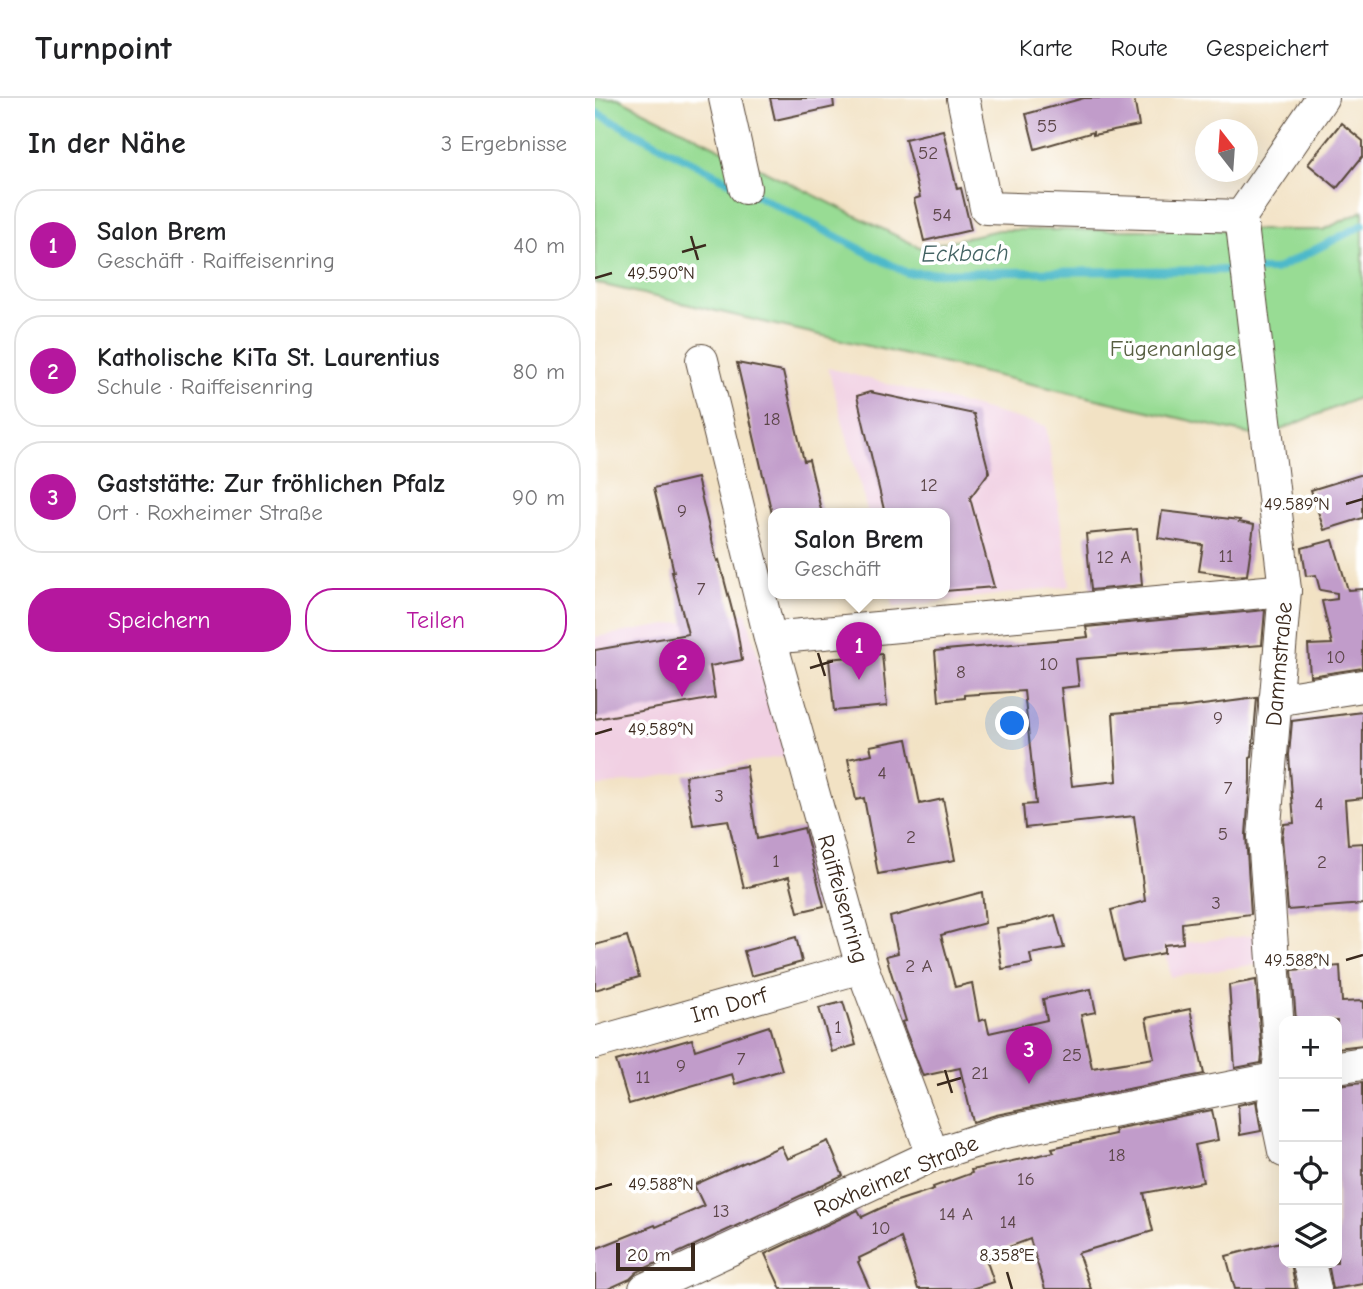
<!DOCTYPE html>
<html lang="de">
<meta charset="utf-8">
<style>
:root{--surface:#fff;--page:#f6f6f6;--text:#202124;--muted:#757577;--line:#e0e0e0;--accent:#b5179e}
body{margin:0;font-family:"Comic Neue",sans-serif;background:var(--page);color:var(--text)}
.controls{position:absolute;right:21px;bottom:21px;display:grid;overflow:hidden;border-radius:14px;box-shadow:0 7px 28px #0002}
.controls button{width:63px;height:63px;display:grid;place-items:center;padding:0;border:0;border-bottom:2px solid var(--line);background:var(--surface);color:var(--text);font:35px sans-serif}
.compass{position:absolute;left:600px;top:21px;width:63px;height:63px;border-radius:50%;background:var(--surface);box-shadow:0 7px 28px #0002;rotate:343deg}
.scale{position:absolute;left:21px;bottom:18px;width:79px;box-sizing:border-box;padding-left:7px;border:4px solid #3b2a1e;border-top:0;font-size:19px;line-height:24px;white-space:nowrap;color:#3b2a1e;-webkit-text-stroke:5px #fff;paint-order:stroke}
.you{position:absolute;left:418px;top:626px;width:24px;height:24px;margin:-18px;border:5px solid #fff;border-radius:50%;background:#1a73e8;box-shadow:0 0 0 10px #1a73e833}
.badge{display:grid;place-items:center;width:46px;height:46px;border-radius:50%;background:var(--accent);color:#fff;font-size:23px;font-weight:700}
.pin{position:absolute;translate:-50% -58px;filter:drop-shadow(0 2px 4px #0008)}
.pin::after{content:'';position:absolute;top:37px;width:24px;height:21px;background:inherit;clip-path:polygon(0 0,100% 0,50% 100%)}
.popup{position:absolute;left:173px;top:410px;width:182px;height:91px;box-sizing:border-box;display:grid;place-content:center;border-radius:14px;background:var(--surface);filter:drop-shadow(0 2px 5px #0005);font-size:23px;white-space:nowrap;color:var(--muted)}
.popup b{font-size:26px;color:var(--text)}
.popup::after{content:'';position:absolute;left:50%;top:100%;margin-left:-14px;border:14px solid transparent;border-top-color:var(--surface)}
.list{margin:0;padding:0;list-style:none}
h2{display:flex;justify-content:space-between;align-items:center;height:91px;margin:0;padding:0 28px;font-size:30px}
h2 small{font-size:23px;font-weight:400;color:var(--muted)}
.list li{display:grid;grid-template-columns:46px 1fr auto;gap:21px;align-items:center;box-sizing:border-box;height:112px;margin:0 14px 14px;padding:0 14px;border:2px solid var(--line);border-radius:28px}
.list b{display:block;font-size:26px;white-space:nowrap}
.list p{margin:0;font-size:23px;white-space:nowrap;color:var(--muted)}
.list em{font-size:23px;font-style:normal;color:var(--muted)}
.actions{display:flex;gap:14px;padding:21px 28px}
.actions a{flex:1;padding:16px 0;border:2px solid var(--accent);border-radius:28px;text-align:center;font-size:24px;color:var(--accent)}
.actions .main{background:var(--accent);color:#fff}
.icon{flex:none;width:38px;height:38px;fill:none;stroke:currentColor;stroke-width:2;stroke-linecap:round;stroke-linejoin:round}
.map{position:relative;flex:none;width:768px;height:1191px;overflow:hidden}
header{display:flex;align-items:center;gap:42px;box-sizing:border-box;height:98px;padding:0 35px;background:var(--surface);border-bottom:2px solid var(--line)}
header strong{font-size:33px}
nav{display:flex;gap:38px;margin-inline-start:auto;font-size:24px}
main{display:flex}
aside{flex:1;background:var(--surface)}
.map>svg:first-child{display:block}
.built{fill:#f1d0e3}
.green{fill:#98dc94;stroke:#6a8359;stroke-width:2}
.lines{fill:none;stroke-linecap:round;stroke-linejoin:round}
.stream{stroke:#4eb9ca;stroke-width:8}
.building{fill:#c19cca}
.minor-casing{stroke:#564637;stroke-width:34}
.minor{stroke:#fff;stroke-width:32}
.ticks{fill:none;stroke:#3b2a1e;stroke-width:2.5}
.labels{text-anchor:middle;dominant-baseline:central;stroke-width:7;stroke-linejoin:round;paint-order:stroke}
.number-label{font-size:19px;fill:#5c4649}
.park-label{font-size:23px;fill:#575f41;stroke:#fff}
.street-label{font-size:23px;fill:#3b2a1e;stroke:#fff}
.water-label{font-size:24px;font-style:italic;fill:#436363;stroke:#fff}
.ticks-label{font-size:18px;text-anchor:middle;fill:#3b2a1e;stroke:#fff;stroke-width:7;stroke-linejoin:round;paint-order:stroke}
</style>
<header>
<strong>Turnpoint</strong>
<nav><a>Karte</a><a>Route</a><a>Gespeichert</a></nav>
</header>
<main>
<aside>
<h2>In der Nähe<small>3 Ergebnisse</small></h2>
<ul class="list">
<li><span class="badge">1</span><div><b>Salon Brem</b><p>Geschäft · Raiffeisenring</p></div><em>40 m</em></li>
<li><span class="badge">2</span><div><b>Katholische KiTa St. Laurentius</b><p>Schule · Raiffeisenring</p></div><em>80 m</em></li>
<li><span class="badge">3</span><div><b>Gaststätte: Zur fröhlichen Pfalz</b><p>Ort · Roxheimer Straße</p></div><em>90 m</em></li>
</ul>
<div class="actions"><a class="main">Speichern</a><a>Teilen</a></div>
</aside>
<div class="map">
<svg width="768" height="1191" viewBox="0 0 768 1191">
<rect width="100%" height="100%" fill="#fff"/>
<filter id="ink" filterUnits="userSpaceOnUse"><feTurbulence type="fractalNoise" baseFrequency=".0143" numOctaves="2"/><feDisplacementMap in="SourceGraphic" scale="14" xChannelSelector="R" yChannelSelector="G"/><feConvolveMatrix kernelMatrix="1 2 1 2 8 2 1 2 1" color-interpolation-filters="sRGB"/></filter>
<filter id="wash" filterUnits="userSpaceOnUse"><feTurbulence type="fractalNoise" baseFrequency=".00686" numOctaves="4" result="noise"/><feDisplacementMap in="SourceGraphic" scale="28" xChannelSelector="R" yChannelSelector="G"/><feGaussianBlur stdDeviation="1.57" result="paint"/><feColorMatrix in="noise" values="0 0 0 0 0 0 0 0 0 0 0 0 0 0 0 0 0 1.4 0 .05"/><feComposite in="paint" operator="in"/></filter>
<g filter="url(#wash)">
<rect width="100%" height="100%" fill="#f2e2c4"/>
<g class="built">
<polygon points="233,270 451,328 475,488 299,509 295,496 350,496 350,416 273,416"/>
<polygon points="151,514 191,658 0,689 0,539"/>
<polygon points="661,837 663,866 576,879 569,847"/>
</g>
<polygon class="green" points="0,0 23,0 326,150 403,132 728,132 768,113 768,295 761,301 683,333 657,337 0,185"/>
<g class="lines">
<g class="stream">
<polyline points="0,14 141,87"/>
<polyline points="155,94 312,175 644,172"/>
<polyline points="661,172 680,172 768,127"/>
</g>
</g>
<g id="blocks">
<g class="building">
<polygon points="175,0 238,0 239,9 180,22"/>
<polygon points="489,0 539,0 544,28 498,37 498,34 440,51 431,16"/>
<polygon points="746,25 768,43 768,58 742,90 713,66"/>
<polygon points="348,32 362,91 366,90 376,132 329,143 319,101 325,99 310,41"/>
<polygon points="142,265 188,274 209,363 214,362 227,416 177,416"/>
<polygon points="275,294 379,316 394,374 375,400 399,489 350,493 350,416 290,416 262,298"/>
<polygon points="768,376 768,420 729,432 716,392"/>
<polygon points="102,380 122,463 124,462 142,531 147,562 115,568 120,600 0,621 0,552 93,536 77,474 79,474 59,390"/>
<polygon points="567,413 645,422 644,424 659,427 652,477 639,478 604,473 608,447 563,440"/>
<polygon points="542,431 547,487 496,492 491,436"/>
<polygon points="738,442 753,492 768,491 768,570 715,578 713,547 737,546 727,503 742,501 742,495 725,492 721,477 711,478 707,450"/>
<polygon points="670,512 667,547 481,561 484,588 466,590 477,688 522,683 518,615 585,610 662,600 657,659 655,660 655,682 651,737 656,816 587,825 588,845 569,847 569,855 528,863 516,812 550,803 539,718 430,730 428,707 441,706 429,593 370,597 370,600 344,603 340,553 493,539 491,529"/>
<polygon points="287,556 292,608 239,613 234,561"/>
<polygon points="768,614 768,700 750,702 753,746 768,745 768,806 693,812 687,739 689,726 699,725 694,657 697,623"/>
<polygon points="312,641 325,706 348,701 360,762 283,776 269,700 261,702 253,661 277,656 275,648"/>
<polygon points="151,668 162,741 209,730 229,808 203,814 194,779 149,790 133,722 98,727 90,678"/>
<polygon points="387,794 390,825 346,837 360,889 377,885 384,923 391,921 394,935 452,922 448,901 496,891 501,914 486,917 497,970 559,960 551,920 595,911 609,976 401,1017 378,1024 365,970 328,978 307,924 311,923 291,858 303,855 295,819"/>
<polygon points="460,817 469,850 435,856 437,866 407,871 401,830 431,825"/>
<polygon points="32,838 44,879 0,892 0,847"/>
<polygon points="201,839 207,864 156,878 149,853"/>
<polygon points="745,868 747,904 768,903 768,947 742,950 742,923 701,923 697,872"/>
<polygon points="661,882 667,957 666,965 640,970 634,887"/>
<polygon points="248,904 261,947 237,954 224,910"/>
<polygon points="174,928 187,972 140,986 137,976 34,1006 21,963 97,941 100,952"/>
<polygon points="768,984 768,1186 738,1191 733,1165 742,1165 742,987"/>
<polygon points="661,1003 666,1033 645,1037 643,1007"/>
<polygon points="617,1012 623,1042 600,1047 608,1084 549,1095 558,1133 483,1155 496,1191 450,1191 435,1141 390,1158 399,1184 376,1191 323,1191 306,1140 264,1160 265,1163 263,1164 275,1191 186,1191 170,1156 263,1112 267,1119 299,1104 339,1091 338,1089 377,1075 376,1072 459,1054 457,1050 520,1036 519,1031"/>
<polygon points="233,1043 248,1078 42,1174 35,1181 13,1191 0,1191 0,1151 60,1127 61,1129 109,1108 99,1087 186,1048 192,1061"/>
<polygon points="689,1143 689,1165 696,1165 701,1191 640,1191 631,1158"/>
</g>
</g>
</g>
<g filter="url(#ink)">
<use href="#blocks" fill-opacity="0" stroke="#564637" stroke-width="2"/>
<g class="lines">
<defs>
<g id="minor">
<polyline points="130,0 150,90"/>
<polyline points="368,0 391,110 646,118"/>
<polyline points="107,262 175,540 267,869 338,1057"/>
<polyline points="175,540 690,492"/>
<polyline points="680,602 768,588"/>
<polyline points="0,945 267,869"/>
<polyline points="742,969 768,965"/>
<polyline points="689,1053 679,1005 685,958 669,739 690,492 646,118 727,0"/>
<polyline points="714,1165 720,1191"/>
<polyline points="50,1191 338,1057 405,1035 689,979"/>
</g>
</defs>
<use href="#minor" class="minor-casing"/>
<use href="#minor" class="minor"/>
</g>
</g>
<path class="ticks" d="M96,138L103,162M87,154L111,147M0,180L17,175M751,406L768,401M223,555L230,578M215,570L238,563M0,636L17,631M751,862L768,857M350,972L357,995M342,987L366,980M0,1091L17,1086M412,1174L417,1191"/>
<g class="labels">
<g class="number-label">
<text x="452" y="28">55</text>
<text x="333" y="55">52</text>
<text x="347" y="117">54</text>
<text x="177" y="321">18</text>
<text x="334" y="387">12</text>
<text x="87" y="413">9</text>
<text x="631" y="458">11</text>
<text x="519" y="459">12 A</text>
<text x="106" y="491">7</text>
<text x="741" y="559">10</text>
<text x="454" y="566">10</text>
<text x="366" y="574">8</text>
<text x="623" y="620">9</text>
<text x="287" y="675">4</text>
<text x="633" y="690">7</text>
<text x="124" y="698">3</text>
<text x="724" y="706">4</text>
<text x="628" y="736">5</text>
<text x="316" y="739">2</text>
<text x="181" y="763">1</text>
<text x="727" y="764">2</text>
<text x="621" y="805">3</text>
<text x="324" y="868">2 A</text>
<text x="243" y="929">1</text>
<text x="477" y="957">25</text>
<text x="146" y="961">7</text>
<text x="86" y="968">9</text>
<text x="385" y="975">21</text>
<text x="48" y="979">11</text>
<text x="522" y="1057">18</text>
<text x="431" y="1081">16</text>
<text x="126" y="1113">13</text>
<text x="361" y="1116">14 A</text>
<text x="413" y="1124">14</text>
<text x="286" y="1130">10</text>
</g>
<g class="park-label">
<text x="578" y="250">Fügenanlage</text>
</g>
<g class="street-label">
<text transform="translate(684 566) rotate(-85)">Dammstraße</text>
<text transform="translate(248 801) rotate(74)">Raiffeisenring</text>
<text transform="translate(134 907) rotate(-16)">Im Dorf</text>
<text transform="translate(301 1078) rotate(-23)">Roxheimer Straße</text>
</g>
<g class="water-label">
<text transform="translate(370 155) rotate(-1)">Eckbach</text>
</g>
</g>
<g class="ticks-label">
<text x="66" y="181">49.590°N</text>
<text x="702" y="412">49.589°N</text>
<text x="66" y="637">49.589°N</text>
<text x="702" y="868">49.588°N</text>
<text x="66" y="1092">49.588°N</text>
<text x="412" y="1163">8.358°E</text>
</g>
</svg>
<div class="controls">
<button>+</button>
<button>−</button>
<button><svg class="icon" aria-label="locate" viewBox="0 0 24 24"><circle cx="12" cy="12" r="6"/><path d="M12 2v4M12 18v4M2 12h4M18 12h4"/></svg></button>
<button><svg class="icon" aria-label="layers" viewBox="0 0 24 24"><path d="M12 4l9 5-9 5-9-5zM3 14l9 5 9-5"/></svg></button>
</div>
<svg class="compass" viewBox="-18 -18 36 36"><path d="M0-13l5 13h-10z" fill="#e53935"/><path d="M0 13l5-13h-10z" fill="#757577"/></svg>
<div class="scale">20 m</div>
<div class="you"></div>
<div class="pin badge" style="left:264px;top:582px">1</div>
<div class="popup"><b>Salon Brem</b>Geschäft</div>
<div class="pin badge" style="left:87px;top:599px">2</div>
<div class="pin badge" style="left:434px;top:986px">3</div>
</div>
</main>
